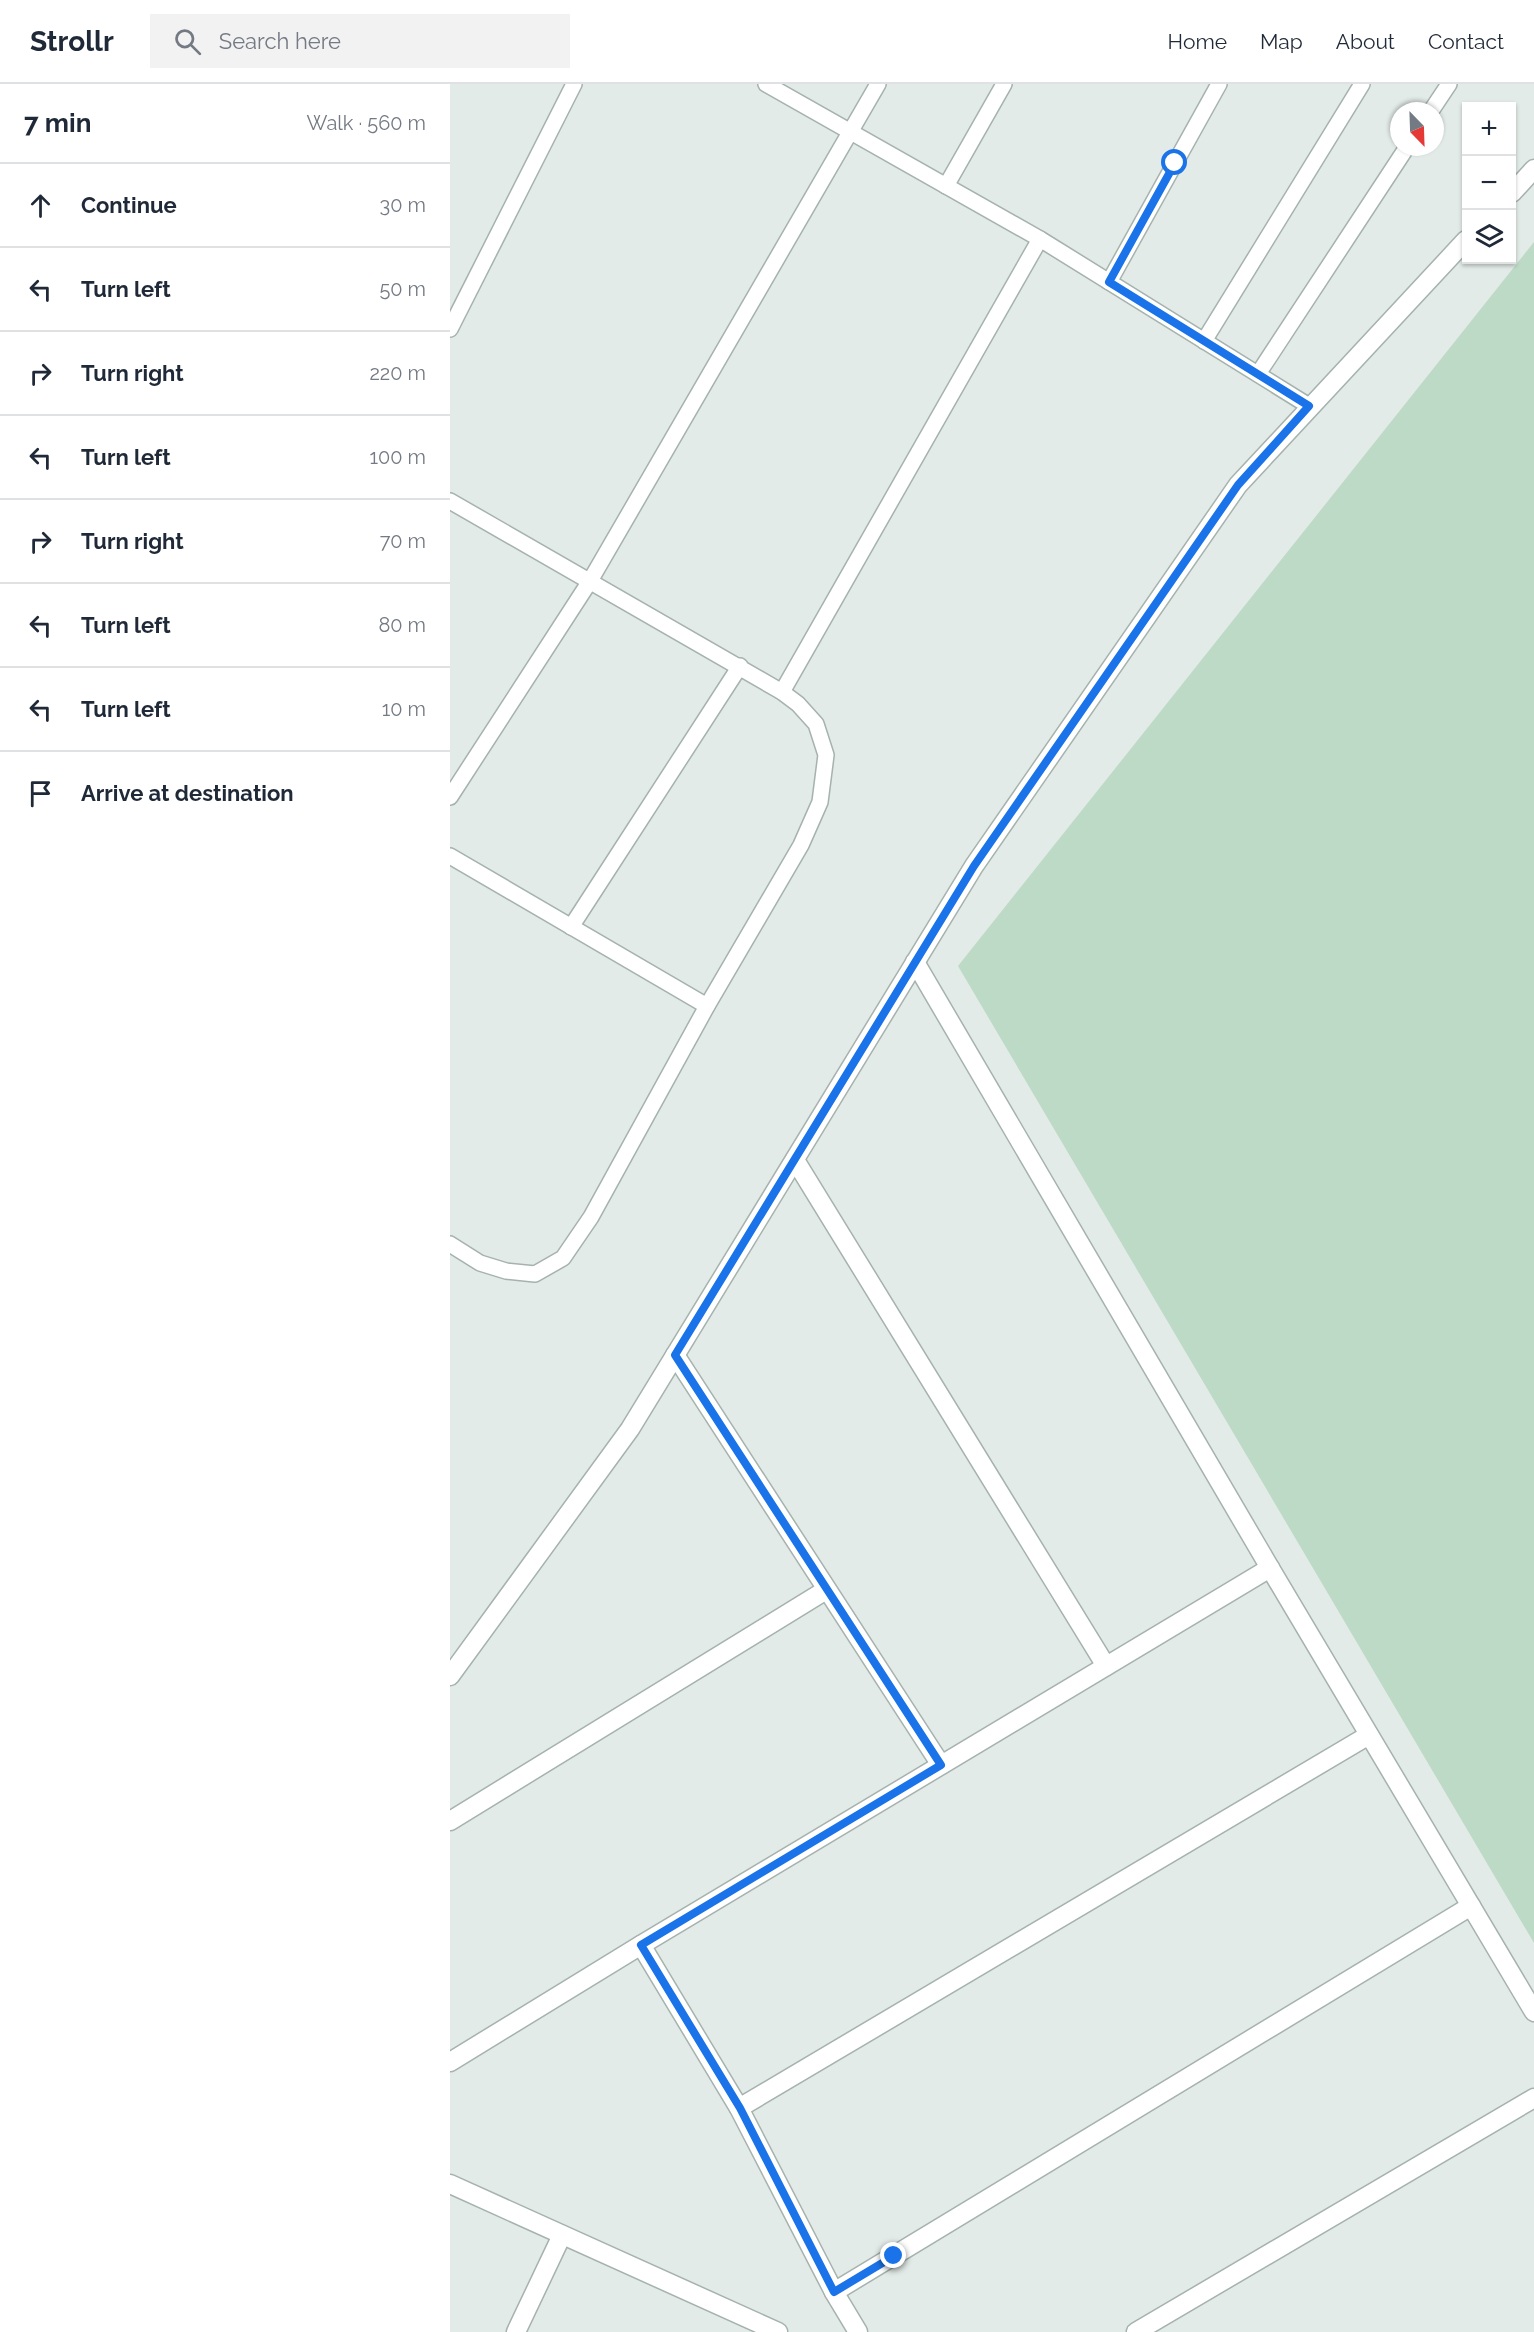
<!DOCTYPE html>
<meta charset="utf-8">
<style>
:root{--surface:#fff;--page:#f2f2f3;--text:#1f2937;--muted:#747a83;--line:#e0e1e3}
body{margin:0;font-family:Raleway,sans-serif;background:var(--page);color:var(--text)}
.controls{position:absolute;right:18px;top:18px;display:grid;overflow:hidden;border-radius:0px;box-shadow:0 2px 4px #0004}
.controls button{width:54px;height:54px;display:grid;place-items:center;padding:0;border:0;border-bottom:2px solid var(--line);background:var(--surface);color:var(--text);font:30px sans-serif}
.compass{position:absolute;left:940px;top:18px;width:54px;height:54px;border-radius:50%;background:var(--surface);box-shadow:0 2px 4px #0004;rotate:157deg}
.stop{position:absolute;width:18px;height:18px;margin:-14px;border:4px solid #1a73e8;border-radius:50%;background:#fff}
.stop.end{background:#1a73e8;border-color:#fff;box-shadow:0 2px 6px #0008}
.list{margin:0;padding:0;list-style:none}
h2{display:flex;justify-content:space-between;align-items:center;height:78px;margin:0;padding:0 24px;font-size:26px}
h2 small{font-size:20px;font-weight:400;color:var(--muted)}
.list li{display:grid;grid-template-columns:39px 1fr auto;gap:18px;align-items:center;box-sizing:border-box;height:84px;padding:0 24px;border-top:2px solid var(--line)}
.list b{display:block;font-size:22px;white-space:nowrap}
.list em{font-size:20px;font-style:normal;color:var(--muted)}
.icon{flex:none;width:33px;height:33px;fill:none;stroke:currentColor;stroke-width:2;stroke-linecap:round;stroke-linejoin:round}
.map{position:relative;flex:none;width:1084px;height:2248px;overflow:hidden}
header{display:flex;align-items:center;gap:36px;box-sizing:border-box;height:84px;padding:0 30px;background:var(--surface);border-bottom:2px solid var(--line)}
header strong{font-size:28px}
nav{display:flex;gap:33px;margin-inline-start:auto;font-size:21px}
.search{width:420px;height:54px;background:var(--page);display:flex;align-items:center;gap:15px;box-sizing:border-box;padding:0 21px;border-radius:0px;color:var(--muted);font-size:22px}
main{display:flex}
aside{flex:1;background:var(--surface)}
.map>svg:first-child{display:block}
.pitch{fill:#bddac6}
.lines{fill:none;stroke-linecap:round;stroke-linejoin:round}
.service-casing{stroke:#a5b2ae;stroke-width:18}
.minor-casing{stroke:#a5b2ae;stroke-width:21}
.service{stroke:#fff;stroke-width:15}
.minor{stroke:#fff;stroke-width:18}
.route{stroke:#1a73e8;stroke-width:8}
</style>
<header>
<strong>Strollr</strong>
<div class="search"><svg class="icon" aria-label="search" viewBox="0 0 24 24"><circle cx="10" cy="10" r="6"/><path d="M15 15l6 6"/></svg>Search here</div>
<nav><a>Home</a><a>Map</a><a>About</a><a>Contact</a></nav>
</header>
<main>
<aside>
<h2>7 min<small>Walk · 560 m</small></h2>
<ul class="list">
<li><svg class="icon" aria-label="ahead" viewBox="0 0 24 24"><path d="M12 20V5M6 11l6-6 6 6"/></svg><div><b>Continue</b></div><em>30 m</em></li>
<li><svg class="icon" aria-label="left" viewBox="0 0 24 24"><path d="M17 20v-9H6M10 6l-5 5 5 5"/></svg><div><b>Turn left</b></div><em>50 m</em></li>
<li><svg class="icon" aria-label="right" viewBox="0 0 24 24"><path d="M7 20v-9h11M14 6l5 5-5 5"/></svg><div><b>Turn right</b></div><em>220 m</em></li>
<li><svg class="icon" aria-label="left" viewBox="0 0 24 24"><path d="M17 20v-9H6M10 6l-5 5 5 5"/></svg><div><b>Turn left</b></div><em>100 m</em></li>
<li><svg class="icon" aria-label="right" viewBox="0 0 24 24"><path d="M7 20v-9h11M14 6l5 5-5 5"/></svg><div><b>Turn right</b></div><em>70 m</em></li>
<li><svg class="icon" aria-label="left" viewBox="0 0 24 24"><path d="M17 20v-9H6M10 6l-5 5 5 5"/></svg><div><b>Turn left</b></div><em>80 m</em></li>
<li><svg class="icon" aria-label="left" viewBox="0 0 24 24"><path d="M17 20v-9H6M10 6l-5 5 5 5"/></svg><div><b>Turn left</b></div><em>10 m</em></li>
<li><svg class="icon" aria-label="arrive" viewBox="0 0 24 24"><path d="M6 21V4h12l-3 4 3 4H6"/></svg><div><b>Arrive at destination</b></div></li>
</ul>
</aside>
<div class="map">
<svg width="1084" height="2248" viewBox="0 0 1084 2248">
<rect width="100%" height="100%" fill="#e2ebe7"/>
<polygon class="pitch" points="1084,158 1084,1859 508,882"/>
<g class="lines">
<defs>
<g id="service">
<polyline points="316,0 590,155 859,322"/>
<polyline points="981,27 999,0"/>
<polyline points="496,102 554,0"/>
<polyline points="659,198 769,0"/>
<polyline points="0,245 124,0"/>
<polyline points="754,257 912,0"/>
<polyline points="808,290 957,63"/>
<polyline points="0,417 332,608 348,620 366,640 376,671 370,718 351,761 257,922 141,1133 113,1174 85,1190 56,1187 30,1179 0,1160"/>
<polyline points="332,608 590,155"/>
<polyline points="0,713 140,497 428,0"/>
<polyline points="0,772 257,922"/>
<polyline points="121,843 290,582"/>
</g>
<g id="minor">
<polyline points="1062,109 1084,85"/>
<polyline points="465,878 820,1484 1084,1928"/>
<polyline points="345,1076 656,1582"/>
<polyline points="225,1271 491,1681"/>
<polyline points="0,1592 180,1345 524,782 788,401 1016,156"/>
<polyline points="0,1737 376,1506"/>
<polyline points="191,1861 289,2024 384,2208 408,2248"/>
<polyline points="0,1978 191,1861 820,1484"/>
<polyline points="289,2024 919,1651"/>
<polyline points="0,2100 328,2248"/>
<polyline points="384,2208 1021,1822"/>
<polyline points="66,2248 112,2151"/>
<polyline points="686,2248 1084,2014"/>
</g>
</defs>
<use href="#service" class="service-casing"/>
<use href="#minor" class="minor-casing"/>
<use href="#service" class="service"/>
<use href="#minor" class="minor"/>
</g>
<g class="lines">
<polyline class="route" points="444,2172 384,2208 290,2024 191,1861 491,1681 225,1271 524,782 788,401 859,322 659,198 725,79"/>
</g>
</svg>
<div class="controls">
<button>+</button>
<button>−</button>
<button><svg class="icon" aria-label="layers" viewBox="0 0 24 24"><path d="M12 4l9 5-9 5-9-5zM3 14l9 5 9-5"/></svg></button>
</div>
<svg class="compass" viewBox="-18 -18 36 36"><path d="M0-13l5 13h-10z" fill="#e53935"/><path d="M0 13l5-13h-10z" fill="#747a83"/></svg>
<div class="stop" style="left:725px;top:79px"></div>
<div class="stop end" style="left:444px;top:2172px"></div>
</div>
</main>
